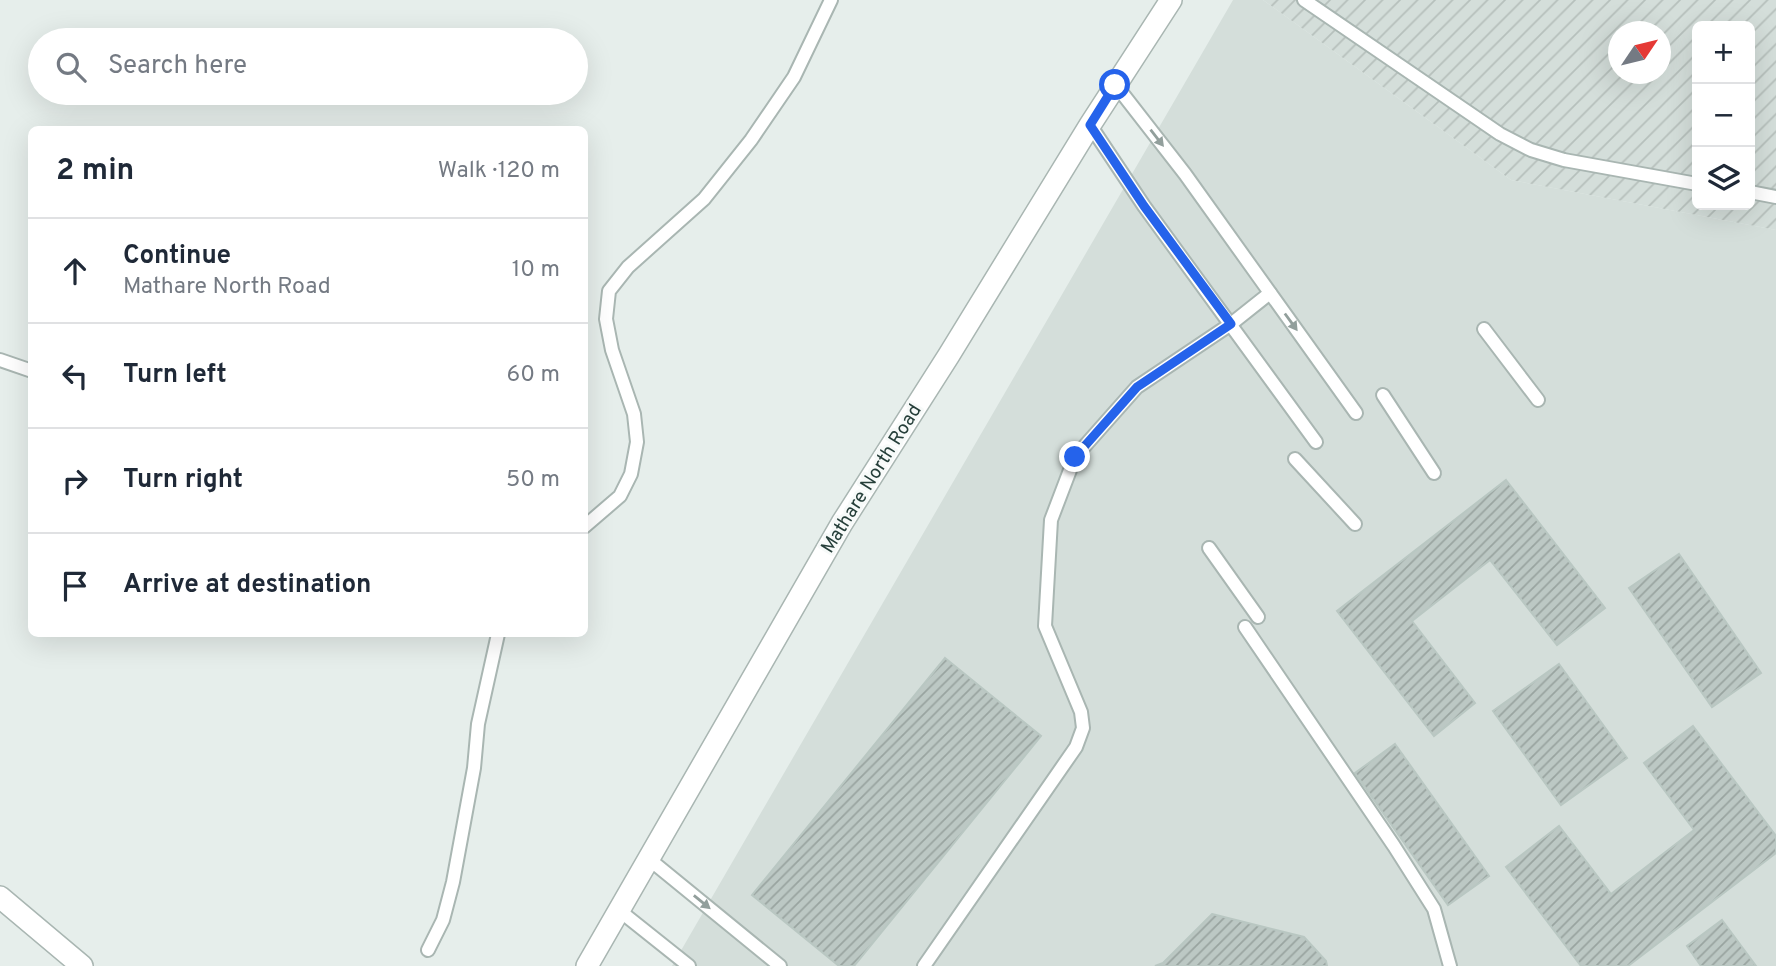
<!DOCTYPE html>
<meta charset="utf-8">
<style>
:root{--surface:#fff;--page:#f2f2f3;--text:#1f2937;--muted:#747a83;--line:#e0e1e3}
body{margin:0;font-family:Overpass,sans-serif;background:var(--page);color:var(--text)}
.controls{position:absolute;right:21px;top:21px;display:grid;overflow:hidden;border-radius:10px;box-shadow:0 7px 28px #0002}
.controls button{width:63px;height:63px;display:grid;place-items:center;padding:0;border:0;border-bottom:2px solid var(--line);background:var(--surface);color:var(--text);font:35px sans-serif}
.compass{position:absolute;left:1608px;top:21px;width:63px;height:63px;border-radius:50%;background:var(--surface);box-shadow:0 7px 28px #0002;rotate:55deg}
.stop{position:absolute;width:21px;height:21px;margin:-16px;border:5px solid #2563eb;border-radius:50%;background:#fff}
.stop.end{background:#2563eb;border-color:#fff;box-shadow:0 2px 7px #0008}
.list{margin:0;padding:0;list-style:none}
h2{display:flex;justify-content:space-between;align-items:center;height:91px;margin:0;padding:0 28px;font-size:30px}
h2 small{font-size:23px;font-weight:400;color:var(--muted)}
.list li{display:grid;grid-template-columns:46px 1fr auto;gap:21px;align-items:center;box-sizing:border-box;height:105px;padding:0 28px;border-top:2px solid var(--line)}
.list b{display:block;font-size:26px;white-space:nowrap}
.list p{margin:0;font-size:23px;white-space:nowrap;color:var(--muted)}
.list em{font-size:23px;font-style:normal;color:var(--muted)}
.icon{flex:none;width:38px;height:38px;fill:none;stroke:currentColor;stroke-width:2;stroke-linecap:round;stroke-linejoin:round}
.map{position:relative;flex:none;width:1776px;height:966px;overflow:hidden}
.search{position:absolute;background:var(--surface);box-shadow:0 7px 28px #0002;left:28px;top:28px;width:560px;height:77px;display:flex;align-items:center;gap:18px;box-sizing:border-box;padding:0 24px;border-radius:38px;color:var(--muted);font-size:26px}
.panel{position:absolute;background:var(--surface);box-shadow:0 7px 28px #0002;left:28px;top:126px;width:560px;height:511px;border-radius:10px}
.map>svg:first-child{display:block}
.built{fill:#d4deda}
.industrial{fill:url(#industrial-furrows);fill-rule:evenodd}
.building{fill:url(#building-hatch);stroke:#b9c7c2;stroke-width:2}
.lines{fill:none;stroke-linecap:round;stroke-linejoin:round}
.lane-casing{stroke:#a9b6b2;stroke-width:16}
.street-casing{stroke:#a9b6b2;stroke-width:24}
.lane{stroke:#fff;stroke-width:12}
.street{stroke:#fff;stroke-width:21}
.oneway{fill:#929f9c}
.route{stroke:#2563eb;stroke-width:9}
.labels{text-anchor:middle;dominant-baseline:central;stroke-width:6;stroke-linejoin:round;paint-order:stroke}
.street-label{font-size:19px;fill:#263f3a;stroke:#f7faf9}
</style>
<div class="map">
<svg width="1776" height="966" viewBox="0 0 1776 966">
<defs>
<pattern id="industrial-furrows" width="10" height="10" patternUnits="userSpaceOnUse" patternTransform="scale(1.75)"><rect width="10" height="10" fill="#d4deda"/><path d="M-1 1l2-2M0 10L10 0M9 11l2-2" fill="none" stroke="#b6c0bc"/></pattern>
<pattern id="building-hatch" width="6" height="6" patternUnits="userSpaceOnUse" patternTransform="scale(1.75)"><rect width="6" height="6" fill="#bcc8c4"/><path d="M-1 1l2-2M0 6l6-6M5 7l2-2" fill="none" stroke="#99a4a0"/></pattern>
</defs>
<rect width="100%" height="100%" fill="#e6eeeb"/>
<polygon class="built" points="1233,0 1263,0 1511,180 1776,230 1776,966 672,966"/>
<path class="industrial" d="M1263,0H1776V230L1511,180ZM1697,26H1750V205H1697ZM1618,32H1660V74H1618Z"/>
<g class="building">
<polygon points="1506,480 1605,608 1557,645 1490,560 1412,621 1475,703 1434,736 1337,611"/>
<polygon points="1679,554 1761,673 1712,707 1629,588"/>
<polygon points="945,658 1041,736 854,966 839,966 752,895"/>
<polygon points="1559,664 1627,758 1561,805 1493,711"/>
<polygon points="1693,726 1776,836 1776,853 1628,966 1581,966 1506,867 1559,826 1611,894 1694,830 1644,763"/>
<polygon points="1395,744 1489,876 1448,905 1355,773"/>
<polygon points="1212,914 1304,937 1326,961 1327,966 1155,966 1163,963"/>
<polygon points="1722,920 1756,966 1701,966 1687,946"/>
</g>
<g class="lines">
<defs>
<g id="lane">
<polyline points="1304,0 1500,134 1531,150 1564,160 1697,184"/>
<polyline points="1115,84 1185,174 1356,413"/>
<polyline points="1090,125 1144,206 1316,442"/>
<polyline points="1750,192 1776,197"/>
<polyline points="1484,329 1538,400"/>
<polyline points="0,360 32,371"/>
<polyline points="1383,395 1434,473"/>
<polyline points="1295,459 1355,524"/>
<polyline points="584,527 620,496 631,474 637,442 634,414 612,350 606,319 609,291 628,267 704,199 751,140 794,77 831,0"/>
<polyline points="1209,548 1258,617"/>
<polyline points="1245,627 1394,846 1434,909 1450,966"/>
<polyline points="649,859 780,966"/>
<polyline points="620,911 689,966"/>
<polyline points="428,950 443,920 453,882 474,768 478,724 498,634"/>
<polyline points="924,966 1076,747 1083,728 1081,712 1045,626 1051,520 1075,457 1137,387 1231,324 1270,293"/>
</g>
<g id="street">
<polyline points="0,897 82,966"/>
<polyline points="587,966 842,523 949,355 1090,125 1171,0"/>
</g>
</defs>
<use href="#lane" class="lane-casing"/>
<use href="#street" class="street-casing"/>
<use href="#lane" class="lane"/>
<use href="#street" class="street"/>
</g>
<defs><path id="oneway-solid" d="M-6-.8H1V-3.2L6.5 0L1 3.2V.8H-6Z" transform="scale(1.75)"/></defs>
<g class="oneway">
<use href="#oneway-solid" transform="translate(1157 138) rotate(52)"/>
<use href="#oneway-solid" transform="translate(1291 322) rotate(54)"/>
<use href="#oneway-solid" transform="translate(702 902) rotate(39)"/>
</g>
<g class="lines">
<polyline class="route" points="1075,457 1137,387 1231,324 1144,206 1090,125 1115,85"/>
</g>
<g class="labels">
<g class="street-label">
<text transform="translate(872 479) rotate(-58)">Mathare North Road</text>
</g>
</g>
</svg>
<div class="controls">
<button>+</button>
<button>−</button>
<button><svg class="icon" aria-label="layers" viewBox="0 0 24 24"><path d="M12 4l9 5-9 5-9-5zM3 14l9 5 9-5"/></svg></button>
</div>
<svg class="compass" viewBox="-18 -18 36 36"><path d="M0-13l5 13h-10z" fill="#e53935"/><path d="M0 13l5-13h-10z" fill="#747a83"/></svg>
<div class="stop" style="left:1115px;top:85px"></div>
<div class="stop end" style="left:1075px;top:457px"></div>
<div class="search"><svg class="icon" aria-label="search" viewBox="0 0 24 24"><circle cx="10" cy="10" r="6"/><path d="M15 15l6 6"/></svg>Search here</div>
<section class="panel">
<h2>2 min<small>Walk · 120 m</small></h2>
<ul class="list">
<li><svg class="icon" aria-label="ahead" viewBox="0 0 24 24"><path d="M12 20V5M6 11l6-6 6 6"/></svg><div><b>Continue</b><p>Mathare North Road</p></div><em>10 m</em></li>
<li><svg class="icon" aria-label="left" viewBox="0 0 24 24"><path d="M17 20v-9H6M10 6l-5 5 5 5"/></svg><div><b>Turn left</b></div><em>60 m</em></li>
<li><svg class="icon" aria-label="right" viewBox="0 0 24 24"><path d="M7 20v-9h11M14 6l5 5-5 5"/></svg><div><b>Turn right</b></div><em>50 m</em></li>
<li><svg class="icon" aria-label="arrive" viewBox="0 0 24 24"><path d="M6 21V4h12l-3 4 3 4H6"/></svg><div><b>Arrive at destination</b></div></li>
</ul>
</section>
</div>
